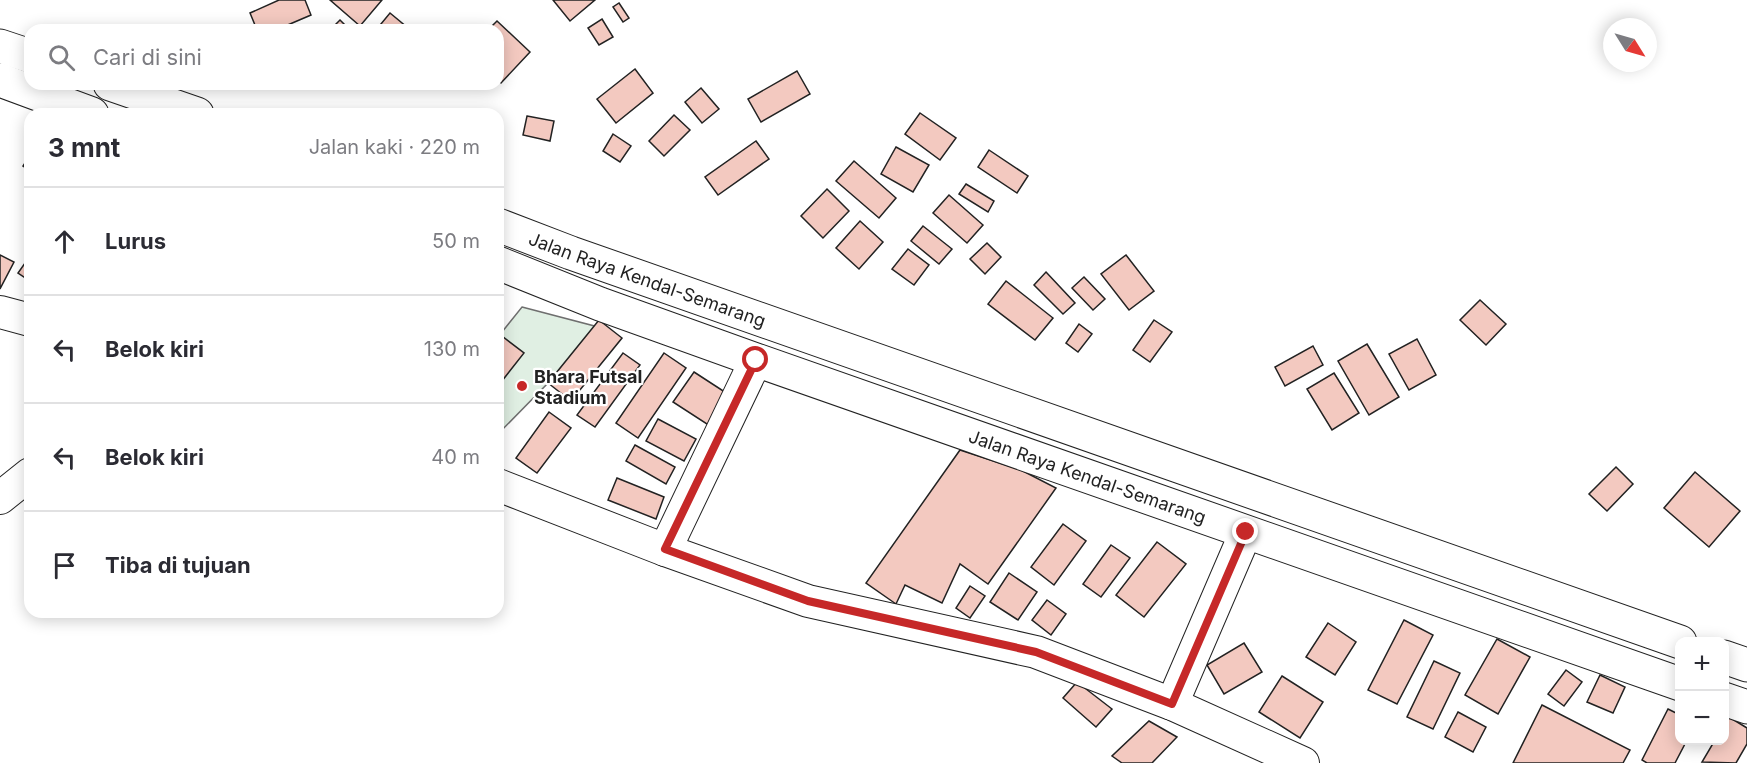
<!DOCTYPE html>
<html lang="id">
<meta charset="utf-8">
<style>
:root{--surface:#fff;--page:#f7f7f7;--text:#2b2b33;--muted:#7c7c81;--line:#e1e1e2}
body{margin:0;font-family:Inter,sans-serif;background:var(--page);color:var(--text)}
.controls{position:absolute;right:18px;bottom:18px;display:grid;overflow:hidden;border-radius:12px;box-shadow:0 3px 15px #0003}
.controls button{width:54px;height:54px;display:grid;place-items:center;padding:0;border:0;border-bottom:2px solid var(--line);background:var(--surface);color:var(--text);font:30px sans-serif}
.compass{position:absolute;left:1603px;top:18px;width:54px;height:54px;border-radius:50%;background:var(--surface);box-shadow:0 3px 15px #0003;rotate:127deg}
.stop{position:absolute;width:18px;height:18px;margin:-14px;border:4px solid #c62828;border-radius:50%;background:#fff}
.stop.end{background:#c62828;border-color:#fff;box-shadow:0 2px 6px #0008}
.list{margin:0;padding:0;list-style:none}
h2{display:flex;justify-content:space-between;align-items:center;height:78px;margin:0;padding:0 24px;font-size:26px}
h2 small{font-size:20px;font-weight:400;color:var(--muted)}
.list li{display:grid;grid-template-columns:39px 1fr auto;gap:18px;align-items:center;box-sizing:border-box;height:108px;padding:0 24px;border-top:2px solid var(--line)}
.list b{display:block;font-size:22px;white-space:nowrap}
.list em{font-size:20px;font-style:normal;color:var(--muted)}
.icon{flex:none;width:33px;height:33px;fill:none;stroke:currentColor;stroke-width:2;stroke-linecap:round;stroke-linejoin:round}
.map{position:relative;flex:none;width:1747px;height:763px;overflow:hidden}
.search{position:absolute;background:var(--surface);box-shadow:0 3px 15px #0003;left:24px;top:24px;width:480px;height:66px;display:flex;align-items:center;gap:15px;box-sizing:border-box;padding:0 21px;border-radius:18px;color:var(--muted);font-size:22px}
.panel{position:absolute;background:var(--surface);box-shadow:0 3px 15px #0003;left:24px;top:108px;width:480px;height:510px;border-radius:18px}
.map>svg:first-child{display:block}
.green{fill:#e0efe3;stroke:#6f6f6f;stroke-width:1.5}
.building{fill:#f3c9c0;stroke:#222;stroke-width:1.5}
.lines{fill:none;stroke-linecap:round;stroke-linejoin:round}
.minor-casing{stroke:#222;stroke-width:34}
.highway-casing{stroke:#222;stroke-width:35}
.minor{stroke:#fff;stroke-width:32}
.highway{stroke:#fff;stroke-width:33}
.route{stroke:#c62828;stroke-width:8}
.poi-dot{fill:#c62828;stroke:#fff;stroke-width:2}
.labels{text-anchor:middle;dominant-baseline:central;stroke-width:4.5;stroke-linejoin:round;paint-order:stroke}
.street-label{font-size:18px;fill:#222;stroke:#fff}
.poi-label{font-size:18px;font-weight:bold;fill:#222;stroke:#fff;text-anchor:start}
</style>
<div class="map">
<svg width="1747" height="763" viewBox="0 0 1747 763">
<rect width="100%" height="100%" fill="#fff"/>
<polygon class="green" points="522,307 602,328 498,434 498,337"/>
<g class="building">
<polygon points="279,0 305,0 311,15 276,30 257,30 250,13"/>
<polygon points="330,0 382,0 360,26"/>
<polygon points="553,0 595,0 570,21"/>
<polygon points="619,3 629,18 623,22 613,7"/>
<polygon points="390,13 408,28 407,30 376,30"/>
<polygon points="602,19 613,37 599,45 588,28"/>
<polygon points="340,20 350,30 330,30"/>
<polygon points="497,21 530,52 501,83 498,80 498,30 488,30"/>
<polygon points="635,69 653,93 616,123 597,99"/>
<polygon points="797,71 810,94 761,122 748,99"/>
<polygon points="701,88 719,109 702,123 685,102"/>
<polygon points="920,113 956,138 940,160 905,134"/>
<polygon points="674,115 690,130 664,156 649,141"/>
<polygon points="527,116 554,121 550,141 523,135"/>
<polygon points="613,134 631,146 620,162 603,151"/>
<polygon points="756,141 769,159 718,195 705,177"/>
<polygon points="896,147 929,165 913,192 881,174"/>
<polygon points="989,150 1028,176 1017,193 978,167"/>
<polygon points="30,155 30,171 23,166"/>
<polygon points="854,161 896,198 879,218 836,181"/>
<polygon points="966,184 994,201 988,212 959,194"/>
<polygon points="827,189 849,211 823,238 801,216"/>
<polygon points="949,195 983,225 967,243 933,213"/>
<polygon points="860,221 883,242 859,269 836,248"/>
<polygon points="923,226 952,249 939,264 911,241"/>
<polygon points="987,243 1001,257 985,274 970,259"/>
<polygon points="908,249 929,265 914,285 892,269"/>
<polygon points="0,255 14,262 0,289"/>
<polygon points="1126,255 1154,291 1129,310 1101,274"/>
<polygon points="30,256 30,281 18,273"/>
<polygon points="1046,272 1075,303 1063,314 1034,285"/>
<polygon points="1084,277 1105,299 1093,310 1072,288"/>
<polygon points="1006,281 1053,318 1035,340 988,304"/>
<polygon points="1480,300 1506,324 1486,345 1460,320"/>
<polygon points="599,320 622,338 571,401 548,383"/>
<polygon points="1154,320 1172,332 1150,362 1133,350"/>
<polygon points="1079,324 1092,334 1078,352 1066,343"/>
<polygon points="498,333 524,353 498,386"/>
<polygon points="1417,339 1436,375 1409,390 1389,354"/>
<polygon points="1367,344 1399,397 1369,415 1338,361"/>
<polygon points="1313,346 1323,365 1285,386 1275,367"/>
<polygon points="623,353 640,365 595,427 577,415"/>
<polygon points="664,353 686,368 638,438 616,423"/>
<polygon points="694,372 731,396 710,426 673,402"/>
<polygon points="1334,373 1359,413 1332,430 1307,389"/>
<polygon points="549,412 571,428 537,473 516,458"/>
<polygon points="658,419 696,439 684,461 646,441"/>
<polygon points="635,445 675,467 666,484 626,461"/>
<polygon points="960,450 1021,470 1056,488 988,584 960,564 942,603 905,585 896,604 866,583"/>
<polygon points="1616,467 1633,484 1607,511 1589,494"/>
<polygon points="1695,472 1740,511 1709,547 1664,508"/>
<polygon points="617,478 664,497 656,519 608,500"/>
<polygon points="1063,524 1086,541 1054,585 1031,567"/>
<polygon points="1157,542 1186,564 1144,617 1116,595"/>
<polygon points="1111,545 1130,558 1101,597 1083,584"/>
<polygon points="1009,573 1037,592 1018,620 990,602"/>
<polygon points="970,586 985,596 970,618 956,608"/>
<polygon points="1047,600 1066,614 1051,635 1032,620"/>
<polygon points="1404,620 1433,635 1397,704 1368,690"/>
<polygon points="1328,623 1356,642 1335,675 1306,657"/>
<polygon points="1497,639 1530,657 1498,714 1465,695"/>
<polygon points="1244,643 1262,672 1224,694 1207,665"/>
<polygon points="1434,661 1460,673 1433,729 1407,717"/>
<polygon points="1566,670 1582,682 1564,706 1548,694"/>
<polygon points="1600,675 1625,687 1613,713 1587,702"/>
<polygon points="1282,676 1323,702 1300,738 1259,712"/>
<polygon points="1077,682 1112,709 1096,727 1063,698"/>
<polygon points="1542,705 1630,750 1623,763 1513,763"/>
<polygon points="1668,709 1680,715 1680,740 1687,740 1675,763 1647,763 1642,760"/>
<polygon points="1458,712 1486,727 1473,752 1445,737"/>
<polygon points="1729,717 1747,728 1747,744 1736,763 1702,762 1715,740 1724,740 1724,725"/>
<polygon points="1149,721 1177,737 1152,763 1122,763 1112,756"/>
</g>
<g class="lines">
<defs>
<g id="minor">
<polyline points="0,312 30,320"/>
<polyline points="498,485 665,550 808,601 1036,652 1172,704 1303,763"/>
<polyline points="0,498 30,474"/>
<polyline points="665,550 756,360"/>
<polyline points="1172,704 1246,532"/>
</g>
<g id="highway">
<polyline points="0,46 30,56"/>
<polyline points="0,80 92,114"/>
<polyline points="110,84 197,114"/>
<path id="s1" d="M498,225L571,253L1680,642"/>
<path id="s2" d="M498,263L600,304L756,360L1680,684"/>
<polyline points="1724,657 1747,665"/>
<polyline points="1724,699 1747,707"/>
</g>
</defs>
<use href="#minor" class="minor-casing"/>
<use href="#highway" class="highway-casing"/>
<use href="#minor" class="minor"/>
<use href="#highway" class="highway"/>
</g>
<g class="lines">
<polyline class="route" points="756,360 665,549 808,601 1036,652 1172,704 1246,532"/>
</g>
<circle class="poi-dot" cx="522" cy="386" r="6"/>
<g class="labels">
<g class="street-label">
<text stroke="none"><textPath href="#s1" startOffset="159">Jalan Raya Kendal-Semarang</textPath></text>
<text stroke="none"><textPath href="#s2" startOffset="627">Jalan Raya Kendal-Semarang</textPath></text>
</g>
<g class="poi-label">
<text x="534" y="376">Bhara Futsal<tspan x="534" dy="21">Stadium</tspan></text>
</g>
</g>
</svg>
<div class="controls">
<button>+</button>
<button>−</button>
</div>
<svg class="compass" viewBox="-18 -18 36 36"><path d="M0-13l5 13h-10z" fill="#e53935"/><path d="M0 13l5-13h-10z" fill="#7c7c81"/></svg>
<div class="stop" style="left:756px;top:360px"></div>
<div class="stop end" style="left:1246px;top:532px"></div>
<div class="search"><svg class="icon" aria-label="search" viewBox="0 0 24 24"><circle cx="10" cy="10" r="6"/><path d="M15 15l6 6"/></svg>Cari di sini</div>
<section class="panel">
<h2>3 mnt<small>Jalan kaki · 220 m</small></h2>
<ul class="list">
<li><svg class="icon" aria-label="ahead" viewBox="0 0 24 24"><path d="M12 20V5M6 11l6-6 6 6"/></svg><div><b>Lurus</b></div><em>50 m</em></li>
<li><svg class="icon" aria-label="left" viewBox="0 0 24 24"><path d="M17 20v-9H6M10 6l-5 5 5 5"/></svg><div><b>Belok kiri</b></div><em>130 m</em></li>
<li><svg class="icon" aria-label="left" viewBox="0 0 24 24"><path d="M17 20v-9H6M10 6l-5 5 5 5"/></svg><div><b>Belok kiri</b></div><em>40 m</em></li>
<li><svg class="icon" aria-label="arrive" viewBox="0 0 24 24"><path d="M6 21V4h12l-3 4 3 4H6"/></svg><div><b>Tiba di tujuan</b></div></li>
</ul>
</section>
</div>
